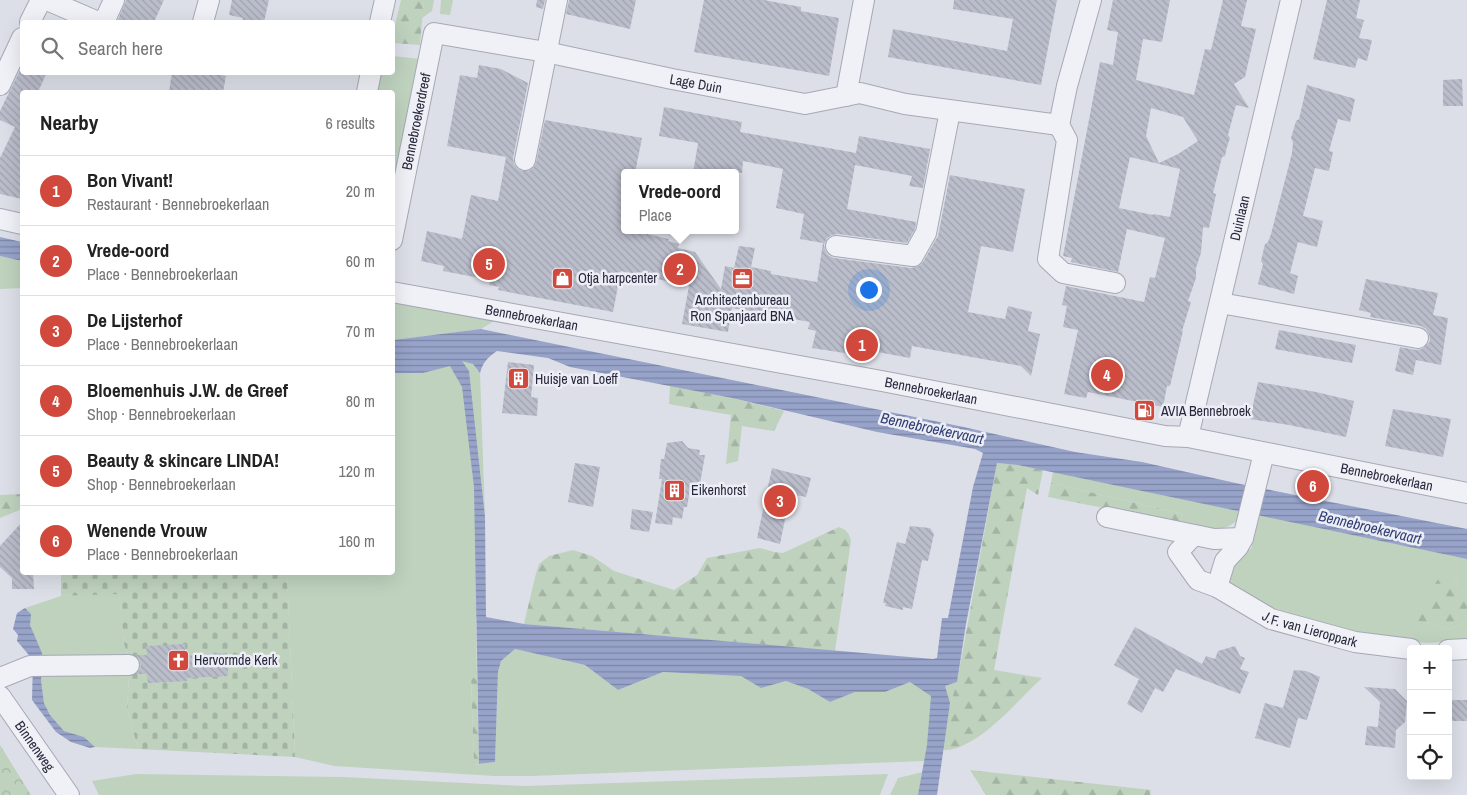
<!DOCTYPE html>
<meta charset="utf-8">
<style>
:root{--surface:#fff;--page:#f6f6f6;--text:#222;--muted:#767676;--line:#e0e0e0;--accent:#d1493d}
body{margin:0;font-family:"Archivo Narrow",sans-serif;background:var(--page);color:var(--text)}
.controls{position:absolute;right:15px;bottom:15px;display:grid;overflow:hidden;border-radius:5px;box-shadow:0 5px 20px #0002}
.controls button{width:45px;height:45px;display:grid;place-items:center;padding:0;border:0;border-bottom:1px solid var(--line);background:var(--surface);color:var(--text);font:25px sans-serif}
.you{position:absolute;left:868px;top:289px;width:18px;height:18px;margin:-12px;border:4px solid #fff;border-radius:50%;background:#1a73e8;box-shadow:0 0 0 8px #1a73e833}
.badge{display:grid;place-items:center;width:32px;height:32px;border-radius:50%;background:var(--accent);color:#fff;font-size:16px;font-weight:700}
.pin{position:absolute;translate:-50% -50%;border:2px solid #fff;box-shadow:0 1px 5px #0006}
.popup{position:absolute;left:621px;top:169px;width:118px;height:65px;box-sizing:border-box;display:grid;place-content:center;border-radius:5px;background:var(--surface);filter:drop-shadow(0 1px 4px #0005);font-size:16px;white-space:nowrap;color:var(--muted)}
.popup b{font-size:19px;color:var(--text)}
.popup::after{content:'';position:absolute;left:50%;top:100%;margin-left:-10px;border:10px solid transparent;border-top-color:var(--surface)}
.list{margin:0;padding:0;list-style:none}
h2{display:flex;justify-content:space-between;align-items:center;height:65px;margin:0;padding:0 20px;font-size:21px}
h2 small{font-size:16px;font-weight:400;color:var(--muted)}
.list li{display:grid;grid-template-columns:32px 1fr auto;gap:15px;align-items:center;box-sizing:border-box;height:70px;padding:0 20px;border-top:1px solid var(--line)}
.list b{display:block;font-size:19px;white-space:nowrap}
.list p{margin:0;font-size:16px;white-space:nowrap;color:var(--muted)}
.list em{font-size:16px;font-style:normal;color:var(--muted)}
.icon{flex:none;width:28px;height:28px;fill:none;stroke:currentColor;stroke-width:2;stroke-linecap:round;stroke-linejoin:round}
.map{position:relative;flex:none;width:1467px;height:795px;overflow:hidden}
.search{position:absolute;background:var(--surface);box-shadow:0 5px 20px #0002;left:20px;top:20px;width:375px;height:55px;display:flex;align-items:center;gap:12px;box-sizing:border-box;padding:0 18px;border-radius:5px;color:var(--muted);font-size:19px}
.panel{position:absolute;background:var(--surface);box-shadow:0 5px 20px #0002;left:20px;top:90px;width:375px;height:485px;border-radius:5px}
.map>svg:first-child{display:block}
.green{fill:#bed2be}
.forest{fill:url(#forest-firs)}
.cemetery{fill:url(#cemetery-stones)}
.park{fill:url(#park-crowns)}
.water{fill:url(#water-rules);fill-rule:evenodd}
.building{fill:url(#building-back-hatch);fill-rule:evenodd}
.lines{fill:none;stroke-linecap:round;stroke-linejoin:round}
.minor-casing{stroke:#a6a8b5;stroke-width:22}
.minor{stroke:#f0f1f6;stroke-width:20}
.labels{text-anchor:middle;dominant-baseline:central;stroke-width:5;stroke-linejoin:round;paint-order:stroke}
.street-label{font-size:14px;fill:#26293e;stroke:#edeef5}
.poi-label{font-size:14px;fill:#26293e;stroke:#edeef5;text-anchor:start}
.water-label{font-size:15px;font-style:italic;fill:#2f3e73;stroke:#edeef5}
</style>
<div class="map">
<svg width="1467" height="795" viewBox="0 0 1467 795">
<defs>
<pattern id="forest-firs" width="22" height="20" patternUnits="userSpaceOnUse" patternTransform="scale(1.25)"><rect width="22" height="20" fill="#bed2be"/><path d="M5 1l3.5 6h-7zM16 11l3.5 6h-7z" fill="#a3b4a4"/></pattern>
<pattern id="cemetery-stones" width="16" height="16" patternUnits="userSpaceOnUse" patternTransform="scale(1.25)"><rect width="16" height="16" fill="#bed2be"/><path d="M2 7V4a2 2 0 0 1 4 0v3zM10 15v-3a2 2 0 0 1 4 0v3z" fill="#a3b4a4"/></pattern>
<pattern id="park-crowns" width="20" height="18" patternUnits="userSpaceOnUse" patternTransform="scale(1.25)"><rect width="20" height="18" fill="#bed2be"/><path d="M2 6a3 3 0 1 1 6 0M12 15a3 3 0 1 1 6 0" fill="none" stroke="#a3b4a4"/></pattern>
<pattern id="water-rules" width="6" height="5" patternUnits="userSpaceOnUse" patternTransform="scale(1.25)"><rect width="6" height="5" fill="#97a3c9"/><path d="M0 2.5h6" fill="none" stroke="#7b85a5"/></pattern>
<pattern id="building-back-hatch" width="6" height="6" patternUnits="userSpaceOnUse" patternTransform="scale(1.25)"><rect width="6" height="6" fill="#babdca"/><path d="M-1 5l2 2M0 0l6 6M5-1l2 2" fill="none" stroke="#a0a2af"/></pattern>
</defs>
<rect width="100%" height="100%" fill="#dddfe8"/>
<g class="green">
<polygon points="424,0 434,0 432,11 422,18"/>
<polygon points="441,0 453,0 450,15 440,14"/>
<polygon points="393,56 420,59 396,174 392,174 392,92 375,92 380,73 392,72"/>
<polygon points="0,256 22,261 22,288 0,289"/>
<polygon points="393,301 494,321 481,329 393,340"/>
<polygon points="462,360 473,364 480,373 485,517 485,617 476,618 477,679 471,677 474,765 495,762 498,672 501,661 515,649 585,665 618,690 663,672 742,676 761,688 786,681 808,689 830,702 855,692 885,692 910,682 945,686 957,682 936,751 924,761 532,776 494,776 334,766 295,757 287,573 392,572 393,373 423,373"/>
<path d="M1053,472L1239,511L1240,517C1224,537 1201,527 1179,523L1183,514L1051,483Z"/>
<polygon points="1260,515 1467,559 1467,598 1453,575 1415,620 1449,629 1467,622 1467,641 1426,643 1375,636 1308,622 1266,606 1233,591 1229,582 1237,554 1251,549"/>
<polygon points="119,593 124,644 128,656 129,675 127,708 138,749 95,747 84,737 64,731 50,715 44,703 41,680 41,660 30,625 30,614 25,608 61,596"/>
<polygon points="923,772 920,787 926,795 890,795 898,778"/>
<polygon points="136,774 343,777 525,786 888,774 880,795 99,795 92,781"/>
</g>
<g class="forest">
<polygon points="401,0 424,0 420,45 393,43 393,33"/>
<polygon points="670,386 732,398 784,411 774,431 742,426 738,461 726,464 731,415 669,404"/>
<path d="M997,463L1018,465L1043,470L1038,495L1027,488L994,670L1042,678C1017,701 993,732 962,746C955,750 944,750 936,751L957,682Z"/>
<polygon points="1051,483 1183,514 1179,523 1048,497"/>
<polygon points="22,494 22,509 0,518 0,495"/>
<path d="M839,527C847,530 849,533 851,541L835,651L524,624L535,577L539,564L549,556L573,550L592,556L614,571L674,590L697,575L707,558L760,548L774,552L783,553Z"/>
<polygon points="1441,574 1453,575 1467,598 1467,622 1449,629 1414,620"/>
<polygon points="471,677 477,679 479,764 474,765"/>
<polygon points="970,770 1151,790 1150,795 986,795"/>
</g>
<polygon class="cemetery" points="61,573 287,573 295,757 138,749 127,708 129,675 128,656 124,644 119,594 61,596"/>
<polygon class="park" points="0,745 31,795 0,795"/>
<g class="water">
<polygon points="0,237 22,242 22,261 0,256"/>
<path d="M481,329L959,426L1075,452L1142,462L1240,484L1467,529V559L1018,465L997,463L966,624L957,682L945,686L950,703L937,795H918L927,745L931,696L910,682L885,692H855L830,702L808,689L786,681L761,688L741,676L663,672L618,690L585,665L515,649L501,661L498,672L495,762L479,764L474,487L462,387L450,366L423,373H393V340ZM497,351L548,358L570,367L732,398L877,432L975,449L983,453L973,487L948,618H942L937,658L933,659L524,624L486,617L485,517L469,371L462,361L473,364L480,373C483,362 488,357 497,351Z"/>
<polygon points="25,608 31,614 30,625 42,653 41,680 44,703 50,715 64,731 84,737 95,747 90,748 71,742 56,732 32,700 33,660 17,641 18,635 13,629 17,613"/>
</g>
<g class="building">
<polygon points="126,0 164,0 154,22 117,22"/>
<polygon points="232,0 269,0 264,22 242,22 243,18 229,15"/>
<polygon points="537,0 545,0 543,9 536,7"/>
<polygon points="569,0 636,0 630,29 566,14"/>
<polygon points="704,0 764,0 801,7 801,11 839,18 829,76 694,52"/>
<polygon points="954,0 1057,0 1041,85 888,57 893,29 1007,51 1013,19 953,9"/>
<path d="M1113,0H1170L1162,42L1143,39L1136,80L1194,95L1205,49L1211,50L1223,0H1247L1241,26L1256,29L1245,77L1234,84L1249,108L1236,105L1228,135L1230,138L1227,147L1225,156L1222,157L1213,193L1216,194L1209,228L1203,227L1201,253L1196,268V278L1188,301L1191,302L1182,331H1183L1170,386H1167L1163,407L1088,392L1086,398L1064,394L1078,330L1063,327L1067,306L1062,305L1066,286L1144,302L1150,277L1155,278L1165,238L1127,229L1118,272L1071,262L1072,258L1063,256L1100,62L1113,65L1118,32L1107,30ZM1151,108L1183,117L1198,141L1178,154L1159,163L1146,136ZM1130,157L1180,169L1170,217L1153,214V215L1119,208Z"/>
<polygon points="1327,0 1360,0 1356,18 1364,20 1359,38 1372,40 1367,61 1358,58 1355,68 1313,59"/>
<polygon points="479,65 501,69 528,83 513,158 514,164 518,169 522,171 529,171 534,167 536,163 545,120 642,138 635,173 625,173 625,230 643,230 643,233 669,239 668,241 679,244 678,248 695,252 721,289 725,266 734,268 739,246 755,248 751,267 771,271 771,274 817,282 823,243 800,239 804,214 776,208 783,169 743,161 742,173 693,173 698,143 659,136 664,107 742,122 740,132 856,153 859,136 930,149 923,188 909,186 912,176 855,165 847,209 916,222 915,229 907,243 838,234 832,235 827,238 824,245 825,250 828,255 834,258 911,268 919,266 923,262 938,236 950,175 1025,189 1013,252 981,246 968,312 1005,319 1008,306 1032,312 1028,331 1040,334 1031,376 1021,366 912,346 910,358 872,351 870,357 812,348 816,331 808,329 810,322 732,308 728,332 682,324 689,286 621,271 613,312 498,290 499,287 489,285 490,280 443,271 444,266 421,261 427,231 462,239 471,195 498,201 506,157 447,146 460,75 477,78"/>
<polygon points="22,66 22,72 47,72 38,92 22,92 22,199 0,194 0,158 15,127 0,120 0,111"/>
<polygon points="172,72 207,72 226,76 223,92 169,92"/>
<polygon points="1462,79 1463,106 1443,106 1443,80"/>
<polygon points="1307,85 1355,99 1350,122 1338,119 1329,151 1333,152 1329,171 1315,168 1303,216 1323,221 1317,247 1298,242 1290,273 1298,276 1294,294 1258,284 1263,264 1261,261 1265,244 1268,242 1271,234 1292,153 1293,142 1291,138 1296,121 1299,119"/>
<polygon points="1366,279 1438,293 1433,315 1448,318 1441,365 1416,360 1413,375 1395,371 1400,347 1416,350 1422,349 1427,345 1430,341 1429,334 1426,329 1421,326 1370,317 1371,313 1359,310"/>
<polygon points="1279,330 1356,345 1352,363 1275,349"/>
<polygon points="508,362 534,365 531,397 538,398 537,416 502,413"/>
<polygon points="1258,382 1316,392 1354,401 1346,437 1289,425 1250,419"/>
<polygon points="1393,409 1451,419 1443,457 1385,446"/>
<polygon points="682,441 688,448 700,450 699,455 705,455 700,484 691,484 687,507 684,507 682,519 673,517 672,525 655,523 662,479 659,479 661,459 664,459 667,443"/>
<polygon points="575,463 600,467 593,507 568,502"/>
<polygon points="772,468 811,478 806,497 796,495 794,506 788,505 780,544 757,538"/>
<polygon points="632,509 653,512 649,532 630,529"/>
<polygon points="22,522 22,572 33,572 34,589 12,589 12,578 0,567 0,546"/>
<polygon points="910,526 930,528 934,534 928,561 922,560 912,609 903,607 903,610 885,606 886,603 883,603 897,542 905,544"/>
<polygon points="1135,627 1202,664 1206,656 1215,659 1218,651 1235,646 1240,656 1245,658 1240,669 1249,672 1240,694 1176,669 1163,692 1155,688 1142,713 1127,704 1139,679 1114,665"/>
<polygon points="185,644 185,656 227,653 228,676 187,678 187,681 148,683 147,674 136,674 140,670 141,664 139,659 136,655 147,655 146,646"/>
<polygon points="1294,670 1306,671 1320,677 1307,720 1298,718 1290,748 1255,738 1265,703 1283,708"/>
<polygon points="1364,687 1395,689 1407,701 1405,722 1396,730 1395,748 1365,745 1367,726 1378,727 1380,702"/>
<rect x="1448" y="700" width="19" height="21"/>
</g>
<g class="lines">
<defs>
<g id="minor">
<polyline points="47,0 98,22"/>
<polyline points="30,22 41,0"/>
<polyline points="104,22 114,0"/>
<polyline points="203,22 209,0"/>
<polyline points="380,22 385,0"/>
<polyline points="0,85 22,38"/>
<polyline points="367,92 371,72"/>
<polyline points="846,96 864,0"/>
<polyline points="1059,125 1067,140 1048,259 1063,273 1115,283"/>
<polyline points="525,160 557,0"/>
<polyline points="0,219 22,224"/>
<path id="s1" d="M392,240L434,33L546,52L672,79L805,104L860,93L905,104L1059,125L1067,86L1091,0"/>
<polyline points="836,246 913,256 926,233 950,111"/>
<path id="s2" d="M392,292L887,382L1165,436L1188,437L1467,493"/>
<polyline points="1220,303 1418,338"/>
<path id="s3" d="M1188,437L1291,0"/>
<polyline points="1107,517 1214,539 1243,538"/>
<path id="s4" d="M1194,535L1178,552L1198,580L1217,587L1271,619L1355,642L1411,649"/>
<polyline points="1217,587 1225,561 1238,547 1243,538 1264,453"/>
<polyline points="1448,650 1467,649"/>
<polyline points="0,678 30,666 129,665"/>
<path id="s5" d="M0,696L69,795"/>
</g>
</defs>
<use href="#minor" class="minor-casing"/>
<use href="#minor" class="minor"/>
</g>
<defs>
<symbol id="shop-square" viewBox="-11 -11 22 22"><rect x="-9" y="-9" width="18" height="18" rx="4" fill="#d1493d" stroke="#edeef5"/><path d="M-5-2.5h2.3a2.7 3.5 0 0 1 5.4 0H5L5.5 6h-11ZM-1.5-2.5h3a1.5 2.3 0 0 0-3 0Z" fill="#fff"/></symbol>
<symbol id="office-square" viewBox="-11 -11 22 22"><rect x="-9" y="-9" width="18" height="18" rx="4" fill="#d1493d" stroke="#edeef5"/><path d="M-6-3h4V-5.5h4V-3h4V5H-6ZM-1-4.5V-3h2v-1.5ZM-6 0V1H6V0Z" fill="#fff"/></symbol>
<symbol id="building-square" viewBox="-11 -11 22 22"><rect x="-9" y="-9" width="18" height="18" rx="4" fill="#d1493d" stroke="#edeef5"/><path d="M-4-6H4V6H1V3H-1V6H-4ZM-2.5-4.3h1.7v1.8h-1.7ZM.8-4.3h1.7v1.8H.8ZM-2.5-1h1.7V.8h-1.7ZM.8-1h1.7V.8H.8Z" fill="#fff"/></symbol>
<symbol id="fuel-square" viewBox="-11 -11 22 22"><rect x="-9" y="-9" width="18" height="18" rx="4" fill="#d1493d" stroke="#edeef5"/><path d="M-5.5-6h7V0h2V4h1.3V-2.5L3-4.5l.8-.8L6-3V5H2.5V1h-1V6h-7ZM-4.2-4.7v3.2H.2V-4.7Z" fill="#fff"/></symbol>
<symbol id="church-square" viewBox="-11 -11 22 22"><rect x="-9" y="-9" width="18" height="18" rx="4" fill="#d1493d" stroke="#edeef5"/><path d="M-1.2-6h2.4v3.5h3.3v2.4h-3.3V6h-2.4V-.1h-3.3v-2.4h3.3Z" fill="#fff"/></symbol>
</defs>
<g fill-rule="evenodd">
<use href="#shop-square" x="550" y="266" width="25" height="25"/>
<use href="#office-square" x="730" y="266" width="25" height="25"/>
<use href="#building-square" x="506" y="366" width="25" height="25"/>
<use href="#fuel-square" x="1132" y="398" width="25" height="25"/>
<use href="#building-square" x="662" y="478" width="25" height="25"/>
<use href="#church-square" x="166" y="648" width="25" height="25"/>
</g>
<g class="labels">
<g class="street-label">
<text stroke="none"><textPath href="#s1" startOffset="478">Lage Duin</textPath></text>
<text stroke="none"><textPath href="#s1" startOffset="121">Bennebroekerdreef</textPath></text>
<text stroke="none"><textPath href="#s3" startOffset="225">Duinlaan</textPath></text>
<text stroke="none"><textPath href="#s2" startOffset="142">Bennebroekerlaan</textPath></text>
<text stroke="none"><textPath href="#s2" startOffset="548">Bennebroekerlaan</textPath></text>
<text stroke="none"><textPath href="#s2" startOffset="1012">Bennebroekerlaan</textPath></text>
<text stroke="none"><textPath href="#s4" startOffset="181">J.F. van Lieroppark</textPath></text>
<text stroke="none"><textPath href="#s5" startOffset="61">Binnenweg</textPath></text>
</g>
<g class="poi-label">
<text x="578" y="278">Otja harpcenter</text>
<text x="742" y="300" text-anchor="middle">Architectenbureau<tspan x="742" dy="16">Ron Spanjaard BNA</tspan></text>
<text x="535" y="379">Huisje van Loeff</text>
<text x="1161" y="411">AVIA Bennebroek</text>
<text x="691" y="490">Eikenhorst</text>
<text x="194" y="660">Hervormde Kerk</text>
</g>
<g class="water-label">
<text transform="translate(932 428) rotate(12)">Bennebroekervaart</text>
<text transform="translate(1370 527) rotate(13)">Bennebroekervaart</text>
</g>
</g>
</svg>
<div class="controls">
<button>+</button>
<button>−</button>
<button><svg class="icon" aria-label="locate" viewBox="0 0 24 24"><circle cx="12" cy="12" r="6"/><path d="M12 2v4M12 18v4M2 12h4M18 12h4"/></svg></button>
</div>
<div class="you"></div>
<div class="pin badge" style="left:862px;top:345px">1</div>
<div class="pin badge" style="left:680px;top:269px">2</div>
<div class="popup"><b>Vrede-oord</b>Place</div>
<div class="pin badge" style="left:780px;top:501px">3</div>
<div class="pin badge" style="left:1107px;top:375px">4</div>
<div class="pin badge" style="left:489px;top:264px">5</div>
<div class="pin badge" style="left:1313px;top:486px">6</div>
<div class="search"><svg class="icon" aria-label="search" viewBox="0 0 24 24"><circle cx="10" cy="10" r="6"/><path d="M15 15l6 6"/></svg>Search here</div>
<section class="panel">
<h2>Nearby<small>6 results</small></h2>
<ul class="list">
<li><span class="badge">1</span><div><b>Bon Vivant!</b><p>Restaurant · Bennebroekerlaan</p></div><em>20 m</em></li>
<li><span class="badge">2</span><div><b>Vrede-oord</b><p>Place · Bennebroekerlaan</p></div><em>60 m</em></li>
<li><span class="badge">3</span><div><b>De Lijsterhof</b><p>Place · Bennebroekerlaan</p></div><em>70 m</em></li>
<li><span class="badge">4</span><div><b>Bloemenhuis J.W. de Greef</b><p>Shop · Bennebroekerlaan</p></div><em>80 m</em></li>
<li><span class="badge">5</span><div><b>Beauty &amp; skincare LINDA!</b><p>Shop · Bennebroekerlaan</p></div><em>120 m</em></li>
<li><span class="badge">6</span><div><b>Wenende Vrouw</b><p>Place · Bennebroekerlaan</p></div><em>160 m</em></li>
</ul>
</section>
</div>
